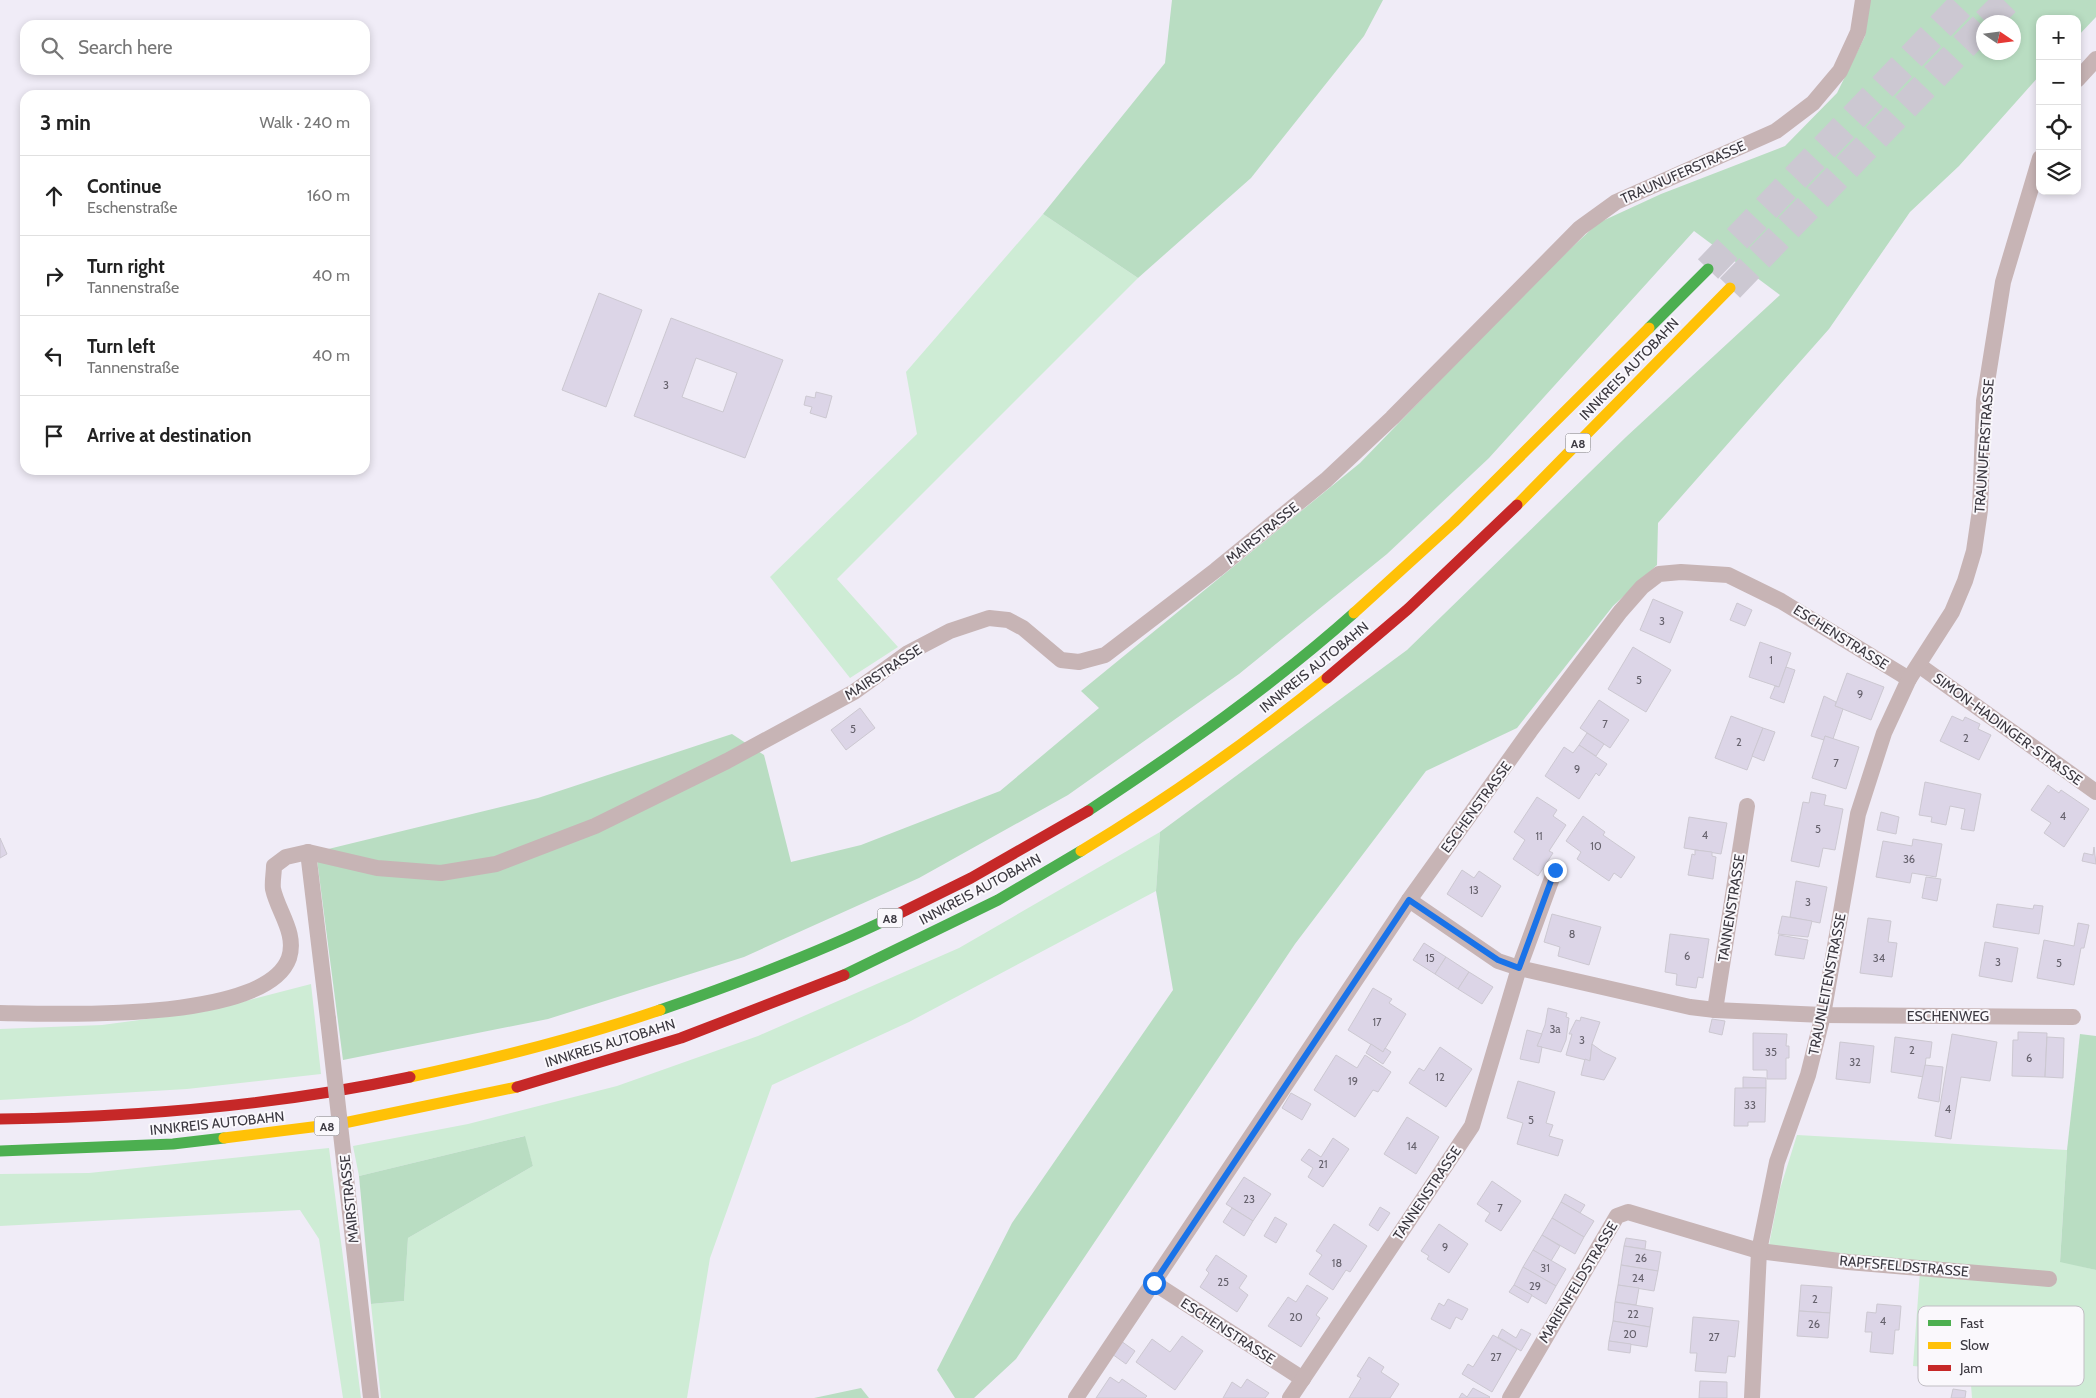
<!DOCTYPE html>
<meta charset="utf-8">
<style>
:root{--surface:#fff;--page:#f2f2f2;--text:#222;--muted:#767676;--line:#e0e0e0}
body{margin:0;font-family:Cabin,sans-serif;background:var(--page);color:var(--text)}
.controls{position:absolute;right:15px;top:15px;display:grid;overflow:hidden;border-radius:10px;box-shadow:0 2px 8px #0003}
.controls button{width:45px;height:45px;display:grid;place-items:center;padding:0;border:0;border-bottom:1px solid var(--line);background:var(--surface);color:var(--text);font:25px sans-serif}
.compass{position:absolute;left:1976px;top:15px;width:45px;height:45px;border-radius:50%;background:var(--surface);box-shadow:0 2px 8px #0003;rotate:103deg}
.stop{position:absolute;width:15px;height:15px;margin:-11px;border:4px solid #1a73e8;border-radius:50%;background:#fff}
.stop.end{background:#1a73e8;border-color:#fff;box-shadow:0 1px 5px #0008}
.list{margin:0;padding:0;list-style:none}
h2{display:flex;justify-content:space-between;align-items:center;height:65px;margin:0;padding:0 20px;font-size:21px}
h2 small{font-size:16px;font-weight:400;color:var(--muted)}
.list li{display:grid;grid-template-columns:32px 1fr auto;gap:15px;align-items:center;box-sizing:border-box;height:80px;padding:0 20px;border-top:1px solid var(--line)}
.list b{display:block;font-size:19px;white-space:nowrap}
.list p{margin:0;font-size:16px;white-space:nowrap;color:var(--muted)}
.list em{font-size:16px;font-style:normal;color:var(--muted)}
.icon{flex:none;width:28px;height:28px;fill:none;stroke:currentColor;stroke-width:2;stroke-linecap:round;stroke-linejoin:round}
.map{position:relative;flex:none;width:2096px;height:1398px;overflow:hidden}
.search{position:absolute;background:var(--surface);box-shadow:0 2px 8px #0003;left:20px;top:20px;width:350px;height:55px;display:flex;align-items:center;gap:12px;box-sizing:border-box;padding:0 18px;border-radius:15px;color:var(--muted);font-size:19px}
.panel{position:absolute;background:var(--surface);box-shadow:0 2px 8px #0003;left:20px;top:90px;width:350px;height:385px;border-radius:15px}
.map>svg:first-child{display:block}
.green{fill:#ceecd5}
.forest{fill:#b9ddc2;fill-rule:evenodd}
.building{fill:#dcd5e7;stroke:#ccc8d1;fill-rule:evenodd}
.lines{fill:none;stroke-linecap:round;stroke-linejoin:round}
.highway-tunnel{stroke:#ccc8d2;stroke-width:28;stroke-dasharray:28 14;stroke-linecap:butt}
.street{stroke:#c7b4b5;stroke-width:16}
.fast{stroke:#4caf50;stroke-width:11}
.slow{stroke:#ffc107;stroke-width:11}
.jam{stroke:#c62828;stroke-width:11}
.street-bridge{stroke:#c7b4b5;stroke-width:16}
.route{stroke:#1a73e8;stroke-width:6}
.labels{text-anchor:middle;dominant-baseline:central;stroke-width:4;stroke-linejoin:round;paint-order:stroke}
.number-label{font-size:11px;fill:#65616c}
.shield{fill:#faf8fc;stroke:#747278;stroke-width:1}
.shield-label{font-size:12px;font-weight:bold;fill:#3b3840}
.street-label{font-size:14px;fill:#3b3840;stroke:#faf8fc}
.key{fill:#faf8fc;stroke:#c1bec4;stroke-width:1}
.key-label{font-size:14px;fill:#3b3840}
</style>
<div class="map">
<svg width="2096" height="1398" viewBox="0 0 2096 1398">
<rect width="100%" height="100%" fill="#f0ecf7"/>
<g class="green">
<polygon points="1043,214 1138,278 837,579 898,647 850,678 770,577 917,434 906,372"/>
<polygon points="1160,832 1156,891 909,1022 772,1085 710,1258 687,1398 381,1398 371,1304 404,1301 408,1238 533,1166 524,1136 359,1176 353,1146 468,1124 617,1086 758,1036 959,948"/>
<polygon points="311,984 321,1074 187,1089 0,1100 0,1029 102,1025 207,1011"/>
<polygon points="1797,1135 2067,1150 2060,1261 2096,1270 2096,1398 1972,1398 1970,1371 1913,1366 1920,1271 1768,1250 1780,1189"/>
<polygon points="329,1148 361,1398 343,1398 319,1239 300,1210 0,1226 0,1174 89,1173"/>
</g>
<g class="forest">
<polygon points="1172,0 1383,0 1364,36 1251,178 1138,278 1043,214 1165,63"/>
<path d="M1870,0H2096V17L2077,37V19H2040V75L1959,166L1910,212L1829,329L1658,523L1657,565L1613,606L1517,728L1426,771L1295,944L1016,1359L974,1398H955L937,1370L1012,1223L1173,990L1156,891L1160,832L1407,650L1626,437L1780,295L1694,231L1489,458L1387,554L1239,674L1068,795L919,878L744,957L548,1019L343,1060L316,852L538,798L732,734L764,755L791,862L861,845L1000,791L1099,708L1081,691L1360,463L1539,278L1598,223L1661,194L1785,146L1837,93L1865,36ZM1984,22H2014V52H1984Z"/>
<polygon points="2080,1034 2096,1036 2096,1270 2060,1262 2067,1150"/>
<polygon points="525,1136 533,1166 408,1238 404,1301 371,1304 359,1176"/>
<polygon points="861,1388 869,1398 814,1398"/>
</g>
<g class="building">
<polygon points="599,293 642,310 606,407 562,390"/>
<path d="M671,318L783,360L745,458L634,416ZM696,358L737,373L723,412L682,397Z"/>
<polygon points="816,392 832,396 826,418 810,413 812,407 804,405 806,396 815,398"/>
<polygon points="1653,599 1683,612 1670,643 1640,630"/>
<polygon points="1737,603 1752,610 1745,626 1730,620"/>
<polygon points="1760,642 1791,653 1779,687 1749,677"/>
<polygon points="1633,647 1671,670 1646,712 1608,689"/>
<polygon points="1786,667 1795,670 1784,703 1770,698 1775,686 1779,687"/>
<polygon points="1847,673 1884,687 1871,720 1835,706"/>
<polygon points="1824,696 1836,702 1835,706 1843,709 1833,739 1825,736 1824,740 1811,736"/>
<polygon points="1599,700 1629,720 1610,748 1580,728"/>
<polygon points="860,708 875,728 846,750 831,730"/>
<polygon points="1731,716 1763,728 1747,770 1715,758"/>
<polygon points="1952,716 1963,721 1965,717 1980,724 1978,729 1991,735 1979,760 1940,741"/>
<polygon points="1763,728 1775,732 1764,761 1752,756"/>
<polygon points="1587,733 1604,744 1596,756 1579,745"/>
<polygon points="1825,736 1859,747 1846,789 1812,778"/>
<polygon points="1579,745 1607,764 1599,776 1596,773 1579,799 1545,776 1564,747 1573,753"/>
<polygon points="1925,782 1981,794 1974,831 1961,829 1965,809 1950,806 1946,825 1931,822 1932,817 1919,815"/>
<polygon points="2048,785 2059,793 2061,790 2089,809 2064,847 2044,833 2051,823 2031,810"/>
<polygon points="1811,792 1826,795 1824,805 1843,809 1835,850 1823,848 1819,867 1791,861 1803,802 1809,803"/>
<polygon points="1537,797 1557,810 1553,816 1566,825 1549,851 1553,853 1538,876 1513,859 1525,840 1514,832"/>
<polygon points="1881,812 1899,817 1896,834 1877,830"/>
<polygon points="1583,816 1605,832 1603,835 1635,857 1621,878 1614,873 1609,881 1577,859 1581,852 1566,841"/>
<polygon points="1689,817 1727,823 1721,854 1684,848"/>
<polygon points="0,838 7,854 0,858"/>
<polygon points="1913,839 1942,844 1936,877 1912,873 1910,883 1876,877 1883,841 1912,846"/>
<polygon points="2094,847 2096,864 2082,861 2084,853 2093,855"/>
<polygon points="1695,850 1712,852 1712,856 1716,857 1713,879 1688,875 1692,854 1695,855"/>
<polygon points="1462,870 1474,878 1479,871 1501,886 1482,917 1447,894"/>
<polygon points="1926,877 1941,879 1937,901 1922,898"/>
<polygon points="1796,881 1827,887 1820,923 1790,917"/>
<polygon points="1997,904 2033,909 2034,905 2043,906 2039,934 1993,927"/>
<polygon points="1552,914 1601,927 1589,965 1558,956 1560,947 1544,942"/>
<polygon points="1782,916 1812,921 1808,937 1778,934"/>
<polygon points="1868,918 1891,921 1888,942 1897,943 1892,977 1860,973"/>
<polygon points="2078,923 2089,925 2084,948 2081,948 2074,985 2037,978 2044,940 2074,946"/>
<polygon points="1670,934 1709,939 1703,978 1698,977 1696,988 1676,985 1677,974 1665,972"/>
<polygon points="1779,935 1808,940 1804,959 1775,955"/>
<polygon points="1985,942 2018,948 2012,982 1979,976"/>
<polygon points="1424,943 1446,957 1435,974 1413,960"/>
<polygon points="1446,957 1469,972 1458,989 1435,974"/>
<polygon points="1469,972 1493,987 1482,1004 1458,989"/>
<polygon points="1373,988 1392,999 1389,1003 1406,1014 1383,1052 1348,1030"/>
<polygon points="1548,1008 1567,1013 1566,1017 1569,1018 1566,1040 1561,1052 1537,1046 1545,1025"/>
<polygon points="1581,1017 1600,1022 1592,1044 1590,1061 1566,1055 1572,1034 1569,1034 1576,1020 1580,1021"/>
<polygon points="1712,1019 1725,1021 1722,1035 1709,1032"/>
<polygon points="1527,1030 1542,1034 1537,1046 1542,1047 1539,1063 1520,1059"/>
<polygon points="2018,1032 2047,1033 2045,1077 2012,1076 2013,1040 2018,1040"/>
<polygon points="1753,1033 1787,1034 1786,1046 1789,1046 1789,1058 1786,1058 1786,1079 1767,1079 1767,1070 1753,1070"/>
<polygon points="1952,1034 1997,1042 1990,1081 1961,1077 1951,1139 1935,1136"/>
<polygon points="1895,1037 1932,1042 1930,1058 1926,1058 1924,1077 1891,1072"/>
<polygon points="2047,1037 2064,1038 2063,1078 2045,1077"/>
<polygon points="1840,1042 1874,1046 1870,1083 1836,1079"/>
<polygon points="1371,1044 1383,1052 1385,1048 1391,1052 1383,1064 1366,1053"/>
<polygon points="1592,1044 1603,1052 1616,1058 1604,1080 1581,1075 1585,1059 1590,1061"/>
<polygon points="1440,1047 1472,1069 1446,1107 1409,1083 1419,1068 1424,1071"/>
<polygon points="1336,1055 1357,1068 1365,1055 1391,1072 1378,1092 1373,1090 1355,1117 1314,1090"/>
<polygon points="1925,1065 1943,1067 1939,1102 1918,1098"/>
<polygon points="1743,1077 1766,1078 1766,1088 1743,1088"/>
<polygon points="1518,1081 1555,1092 1546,1123 1553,1125 1549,1136 1563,1140 1558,1156 1517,1144 1523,1123 1507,1118"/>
<polygon points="1735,1088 1766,1088 1765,1122 1748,1122 1748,1126 1734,1126"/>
<polygon points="1291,1093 1311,1104 1302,1120 1282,1108"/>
<polygon points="1407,1117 1439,1137 1416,1174 1384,1154"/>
<polygon points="1333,1138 1349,1149 1323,1187 1308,1177 1313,1168 1301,1160 1309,1149 1321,1157"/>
<polygon points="1244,1177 1271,1194 1253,1221 1226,1204"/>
<polygon points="1492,1181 1521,1201 1501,1231 1485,1221 1490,1213 1477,1204"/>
<polygon points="1565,1194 1585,1205 1580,1213 1561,1202"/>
<polygon points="1561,1202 1594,1221 1584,1237 1552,1218"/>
<polygon points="1380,1207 1390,1213 1378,1231 1369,1225"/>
<polygon points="1232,1208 1253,1221 1244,1236 1223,1222"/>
<polygon points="1275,1217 1287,1224 1276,1243 1264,1236"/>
<polygon points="1552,1218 1584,1237 1575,1254 1542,1235"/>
<polygon points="1334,1224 1367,1246 1350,1272 1346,1270 1333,1290 1309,1274 1322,1255 1316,1251"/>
<polygon points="1439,1224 1468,1244 1449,1273 1427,1259 1429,1256 1421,1251"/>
<polygon points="1542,1235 1560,1246 1551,1261 1533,1250"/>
<polygon points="1626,1238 1646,1241 1645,1249 1624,1246"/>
<polygon points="1624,1246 1661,1252 1658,1271 1621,1265"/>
<polygon points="1533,1250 1566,1269 1556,1286 1523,1267"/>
<polygon points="1216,1255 1247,1276 1239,1288 1248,1295 1237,1312 1200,1287 1209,1273 1206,1270"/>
<polygon points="1621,1265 1658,1271 1654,1291 1618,1285"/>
<polygon points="1523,1267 1556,1286 1546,1304 1514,1285"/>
<polygon points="1307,1285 1328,1298 1316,1315 1320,1318 1301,1347 1268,1326 1288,1297 1296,1302"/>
<polygon points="1514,1285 1532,1295 1528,1303 1509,1292"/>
<polygon points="1618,1285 1639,1288 1636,1305 1615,1302"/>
<polygon points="1801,1285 1832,1287 1830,1313 1799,1311"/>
<polygon points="1448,1299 1468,1309 1462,1320 1456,1317 1450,1329 1431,1319 1439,1303 1444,1306"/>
<polygon points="1615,1302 1653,1308 1650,1327 1613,1321"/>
<polygon points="1877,1304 1901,1306 1899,1330 1895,1330 1893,1354 1870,1352 1872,1332 1865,1332 1867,1312 1876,1313"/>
<polygon points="1799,1311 1830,1313 1828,1338 1797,1336"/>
<polygon points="1693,1317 1739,1321 1735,1357 1728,1356 1726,1373 1695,1371 1697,1353 1690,1353"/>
<polygon points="1613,1321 1650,1327 1647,1347 1609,1341"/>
<polygon points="1502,1329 1516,1338 1521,1329 1531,1334 1521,1351 1498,1337"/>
<polygon points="1493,1335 1517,1349 1492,1392 1462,1374 1468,1364 1473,1367"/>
<polygon points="1182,1336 1203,1351 1175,1390 1136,1362 1152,1339 1170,1352"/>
<polygon points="1121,1341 1135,1351 1126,1364 1112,1354"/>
<polygon points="1609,1341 1631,1344 1630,1353 1608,1350"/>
<polygon points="1369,1357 1384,1367 1381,1372 1399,1384 1390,1398 1349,1398 1361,1378 1357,1376"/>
<polygon points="1110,1377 1119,1383 1122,1379 1147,1396 1145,1398 1096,1398"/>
<polygon points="1247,1379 1269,1393 1265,1398 1223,1398 1232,1382 1241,1388"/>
<polygon points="1700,1381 1727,1382 1727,1398 1699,1398"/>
<polygon points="1473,1388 1490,1397 1489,1398 1459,1398 1462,1393 1467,1397"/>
<polygon points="1953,1389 1966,1391 1965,1398 1951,1398"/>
</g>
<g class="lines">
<g class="highway-tunnel">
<polyline points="1986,22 2008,0"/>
<polyline points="1708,269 1966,0"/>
<polyline points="1730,288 1984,25"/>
</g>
<g class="street">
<polyline points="2077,80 2096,59"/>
<polyline points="1920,666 2096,792"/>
<polyline points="308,852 328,1019"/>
<polyline points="1409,900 1498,961 1519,968 1690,1007 1715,1010 1823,1015 2073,1017"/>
<polyline points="1715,1010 1747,806"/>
<path d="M0,1013C57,1014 266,1023 289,958C297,933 278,912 273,889C272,882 274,873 274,866L286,857L308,852L377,868L441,873L496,864L595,826L727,761L854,692L908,653L950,631L989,618L1008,620L1023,628L1061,660L1079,662L1105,655L1216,570L1326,480L1392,418L1580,228L1616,202L1776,131L1813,103L1840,71L1858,32L1863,0"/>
<polyline points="344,1160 371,1398"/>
<polyline points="1154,1283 1303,1379"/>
<polyline points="1076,1398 1409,900 1530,731 1620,612 1642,587 1659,574 1681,572 1728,575 1781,601 1909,679"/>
<polyline points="1290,1398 1472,1126 1519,968 1555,870"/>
<polyline points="1510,1398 1617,1216 1628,1212 1759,1251 1848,1262 2049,1279"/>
<polyline points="1752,1398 1759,1251 1777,1162 1808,1075 1823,1015 1858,814 1884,733 1909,679 1952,612 1965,581 1974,551 1980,510 1984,401 2003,282 2040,158"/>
</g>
<g class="fast">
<polyline points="1649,328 1708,269"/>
<path d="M1088,811C1180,750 1271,687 1354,613"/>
<polyline points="844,975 998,900 1081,851"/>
<path d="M660,1010C738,983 816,954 890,918"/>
<polyline points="0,1151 173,1144 224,1138"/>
</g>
<g class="slow">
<polyline points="1517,505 1730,288"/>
<polyline points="1354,613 1454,522 1649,328"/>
<path d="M1081,851C1167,799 1249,741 1327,678"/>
<path d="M410,1077C494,1059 578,1038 660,1010"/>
<polyline points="224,1138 344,1123 517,1087"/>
</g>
<g class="jam">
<polyline points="1327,678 1408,609 1517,505"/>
<polyline points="890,918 971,878 1088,811"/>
<polyline points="517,1087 681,1038 844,975"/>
<path d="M0,1119C138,1117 274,1106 410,1077"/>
</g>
<polyline class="street-bridge" points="328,1019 344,1160"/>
</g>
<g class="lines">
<polyline class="route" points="1154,1283 1409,900 1498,960 1519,968 1555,870"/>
</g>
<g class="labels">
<g class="number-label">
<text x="666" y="385">3</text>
<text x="1662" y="621">3</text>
<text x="1771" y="660">1</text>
<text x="1639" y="680">5</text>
<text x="1860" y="694">9</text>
<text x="1605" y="724">7</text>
<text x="853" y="729">5</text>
<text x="1966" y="738">2</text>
<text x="1739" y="742">2</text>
<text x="1836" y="763">7</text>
<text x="1577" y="769">9</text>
<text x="2063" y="816">4</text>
<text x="1818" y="829">5</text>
<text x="1705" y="835">4</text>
<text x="1539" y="836">11</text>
<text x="1596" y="846">10</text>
<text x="1909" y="859">36</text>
<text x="1474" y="890">13</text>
<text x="1808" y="902">3</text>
<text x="1572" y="934">8</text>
<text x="1687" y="956">6</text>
<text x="1430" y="958">15</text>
<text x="1879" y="958">34</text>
<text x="1998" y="962">3</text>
<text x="2059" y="963">5</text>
<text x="1377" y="1022">17</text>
<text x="1555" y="1029">3a</text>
<text x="1582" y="1040">3</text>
<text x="1912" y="1050">2</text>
<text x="1771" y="1052">35</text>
<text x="2029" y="1058">6</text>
<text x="1855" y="1062">32</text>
<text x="1440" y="1077">12</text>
<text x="1353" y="1081">19</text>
<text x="1750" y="1105">33</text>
<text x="1948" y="1109">4</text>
<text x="1531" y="1120">5</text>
<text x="1412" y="1146">14</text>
<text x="1323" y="1164">21</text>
<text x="1249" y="1199">23</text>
<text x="1500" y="1208">7</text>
<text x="1445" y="1247">9</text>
<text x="1641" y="1258">26</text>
<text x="1337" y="1263">18</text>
<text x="1545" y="1268">31</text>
<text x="1638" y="1278">24</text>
<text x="1223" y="1282">25</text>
<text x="1535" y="1286">29</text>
<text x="1815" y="1299">2</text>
<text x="1633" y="1314">22</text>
<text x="1296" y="1317">20</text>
<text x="1883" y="1321">4</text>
<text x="1814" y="1324">26</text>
<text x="1630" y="1334">20</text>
<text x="1714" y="1337">27</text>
<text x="1496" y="1357">27</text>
</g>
<g class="shield">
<rect x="1565.5" y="433.5" width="25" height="19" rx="4"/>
<rect x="877.5" y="908.5" width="25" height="19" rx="4"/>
<rect x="314.5" y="1116.5" width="25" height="19" rx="4"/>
</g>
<g class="shield-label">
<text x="1578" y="443">A8</text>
<text x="890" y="918">A8</text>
<text x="327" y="1126">A8</text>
</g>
<g class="street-label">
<text transform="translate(1683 172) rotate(-24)">TRAUNUFERSTRASSE</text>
<text transform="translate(1629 369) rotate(-46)">INNKREIS AUTOBAHN</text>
<text transform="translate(1984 446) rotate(-86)">TRAUNUFERSTRASSE</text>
<text transform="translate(1262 533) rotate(-39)">MAIRSTRASSE</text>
<text transform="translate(1841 637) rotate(32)">ESCHENSTRASSE</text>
<text transform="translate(1314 667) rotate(-39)">INNKREIS AUTOBAHN</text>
<text transform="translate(883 672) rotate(-33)">MAIRSTRASSE</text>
<text transform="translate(2008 729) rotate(36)">SIMON-HADINGER-STRASSE</text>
<text transform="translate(1476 807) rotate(-54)">ESCHENSTRASSE</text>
<text transform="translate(980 889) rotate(-28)">INNKREIS AUTOBAHN</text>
<text transform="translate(1731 908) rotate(-81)">TANNENSTRASSE</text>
<text transform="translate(1827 984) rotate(-79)">TRAUNLEITENSTRASSE</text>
<text x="1948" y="1016">ESCHENWEG</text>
<text transform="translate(610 1043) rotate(-17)">INNKREIS AUTOBAHN</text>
<text transform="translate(217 1123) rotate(-6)">INNKREIS AUTOBAHN</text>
<text transform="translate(1427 1193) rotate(-56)">TANNENSTRASSE</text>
<text transform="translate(349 1199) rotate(-96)">MAIRSTRASSE</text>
<text transform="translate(1904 1266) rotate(5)">RAPFSFELDSTRASSE</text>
<text transform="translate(1578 1282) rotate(-59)">MARIENFELDSTRASSE</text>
<text transform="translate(1228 1331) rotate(33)">ESCHENSTRASSE</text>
</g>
</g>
<rect x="1918" y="1306" width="166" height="80" rx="8" class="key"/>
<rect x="1928" y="1320" width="23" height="6" fill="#4caf50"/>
<rect x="1928" y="1342" width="23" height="7" fill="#ffc107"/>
<rect x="1928" y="1365" width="23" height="6" fill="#c62828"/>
<g class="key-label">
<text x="1960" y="1328">Fast</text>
<text x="1960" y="1350">Slow</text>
<text x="1960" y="1373">Jam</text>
</g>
</svg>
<div class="controls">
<button>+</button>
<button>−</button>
<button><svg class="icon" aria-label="locate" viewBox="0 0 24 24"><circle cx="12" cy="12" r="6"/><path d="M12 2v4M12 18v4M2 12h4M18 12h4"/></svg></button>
<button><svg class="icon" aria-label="layers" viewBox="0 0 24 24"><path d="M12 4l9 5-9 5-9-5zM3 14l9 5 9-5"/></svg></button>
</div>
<svg class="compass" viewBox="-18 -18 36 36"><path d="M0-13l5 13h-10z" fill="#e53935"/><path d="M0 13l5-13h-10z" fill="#767676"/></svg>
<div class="stop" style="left:1154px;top:1283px"></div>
<div class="stop end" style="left:1555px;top:870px"></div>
<div class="search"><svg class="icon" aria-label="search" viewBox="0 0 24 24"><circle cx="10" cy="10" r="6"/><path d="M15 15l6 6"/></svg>Search here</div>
<section class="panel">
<h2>3 min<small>Walk · 240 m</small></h2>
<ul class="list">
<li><svg class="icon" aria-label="ahead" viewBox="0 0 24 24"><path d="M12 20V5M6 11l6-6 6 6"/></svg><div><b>Continue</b><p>Eschenstraße</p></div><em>160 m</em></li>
<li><svg class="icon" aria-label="right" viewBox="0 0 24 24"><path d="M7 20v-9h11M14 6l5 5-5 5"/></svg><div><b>Turn right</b><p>Tannenstraße</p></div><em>40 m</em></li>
<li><svg class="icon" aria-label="left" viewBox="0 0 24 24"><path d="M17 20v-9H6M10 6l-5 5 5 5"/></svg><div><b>Turn left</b><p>Tannenstraße</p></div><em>40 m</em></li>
<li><svg class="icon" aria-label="arrive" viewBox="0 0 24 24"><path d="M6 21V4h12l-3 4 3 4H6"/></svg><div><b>Arrive at destination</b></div></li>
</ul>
</section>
</div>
